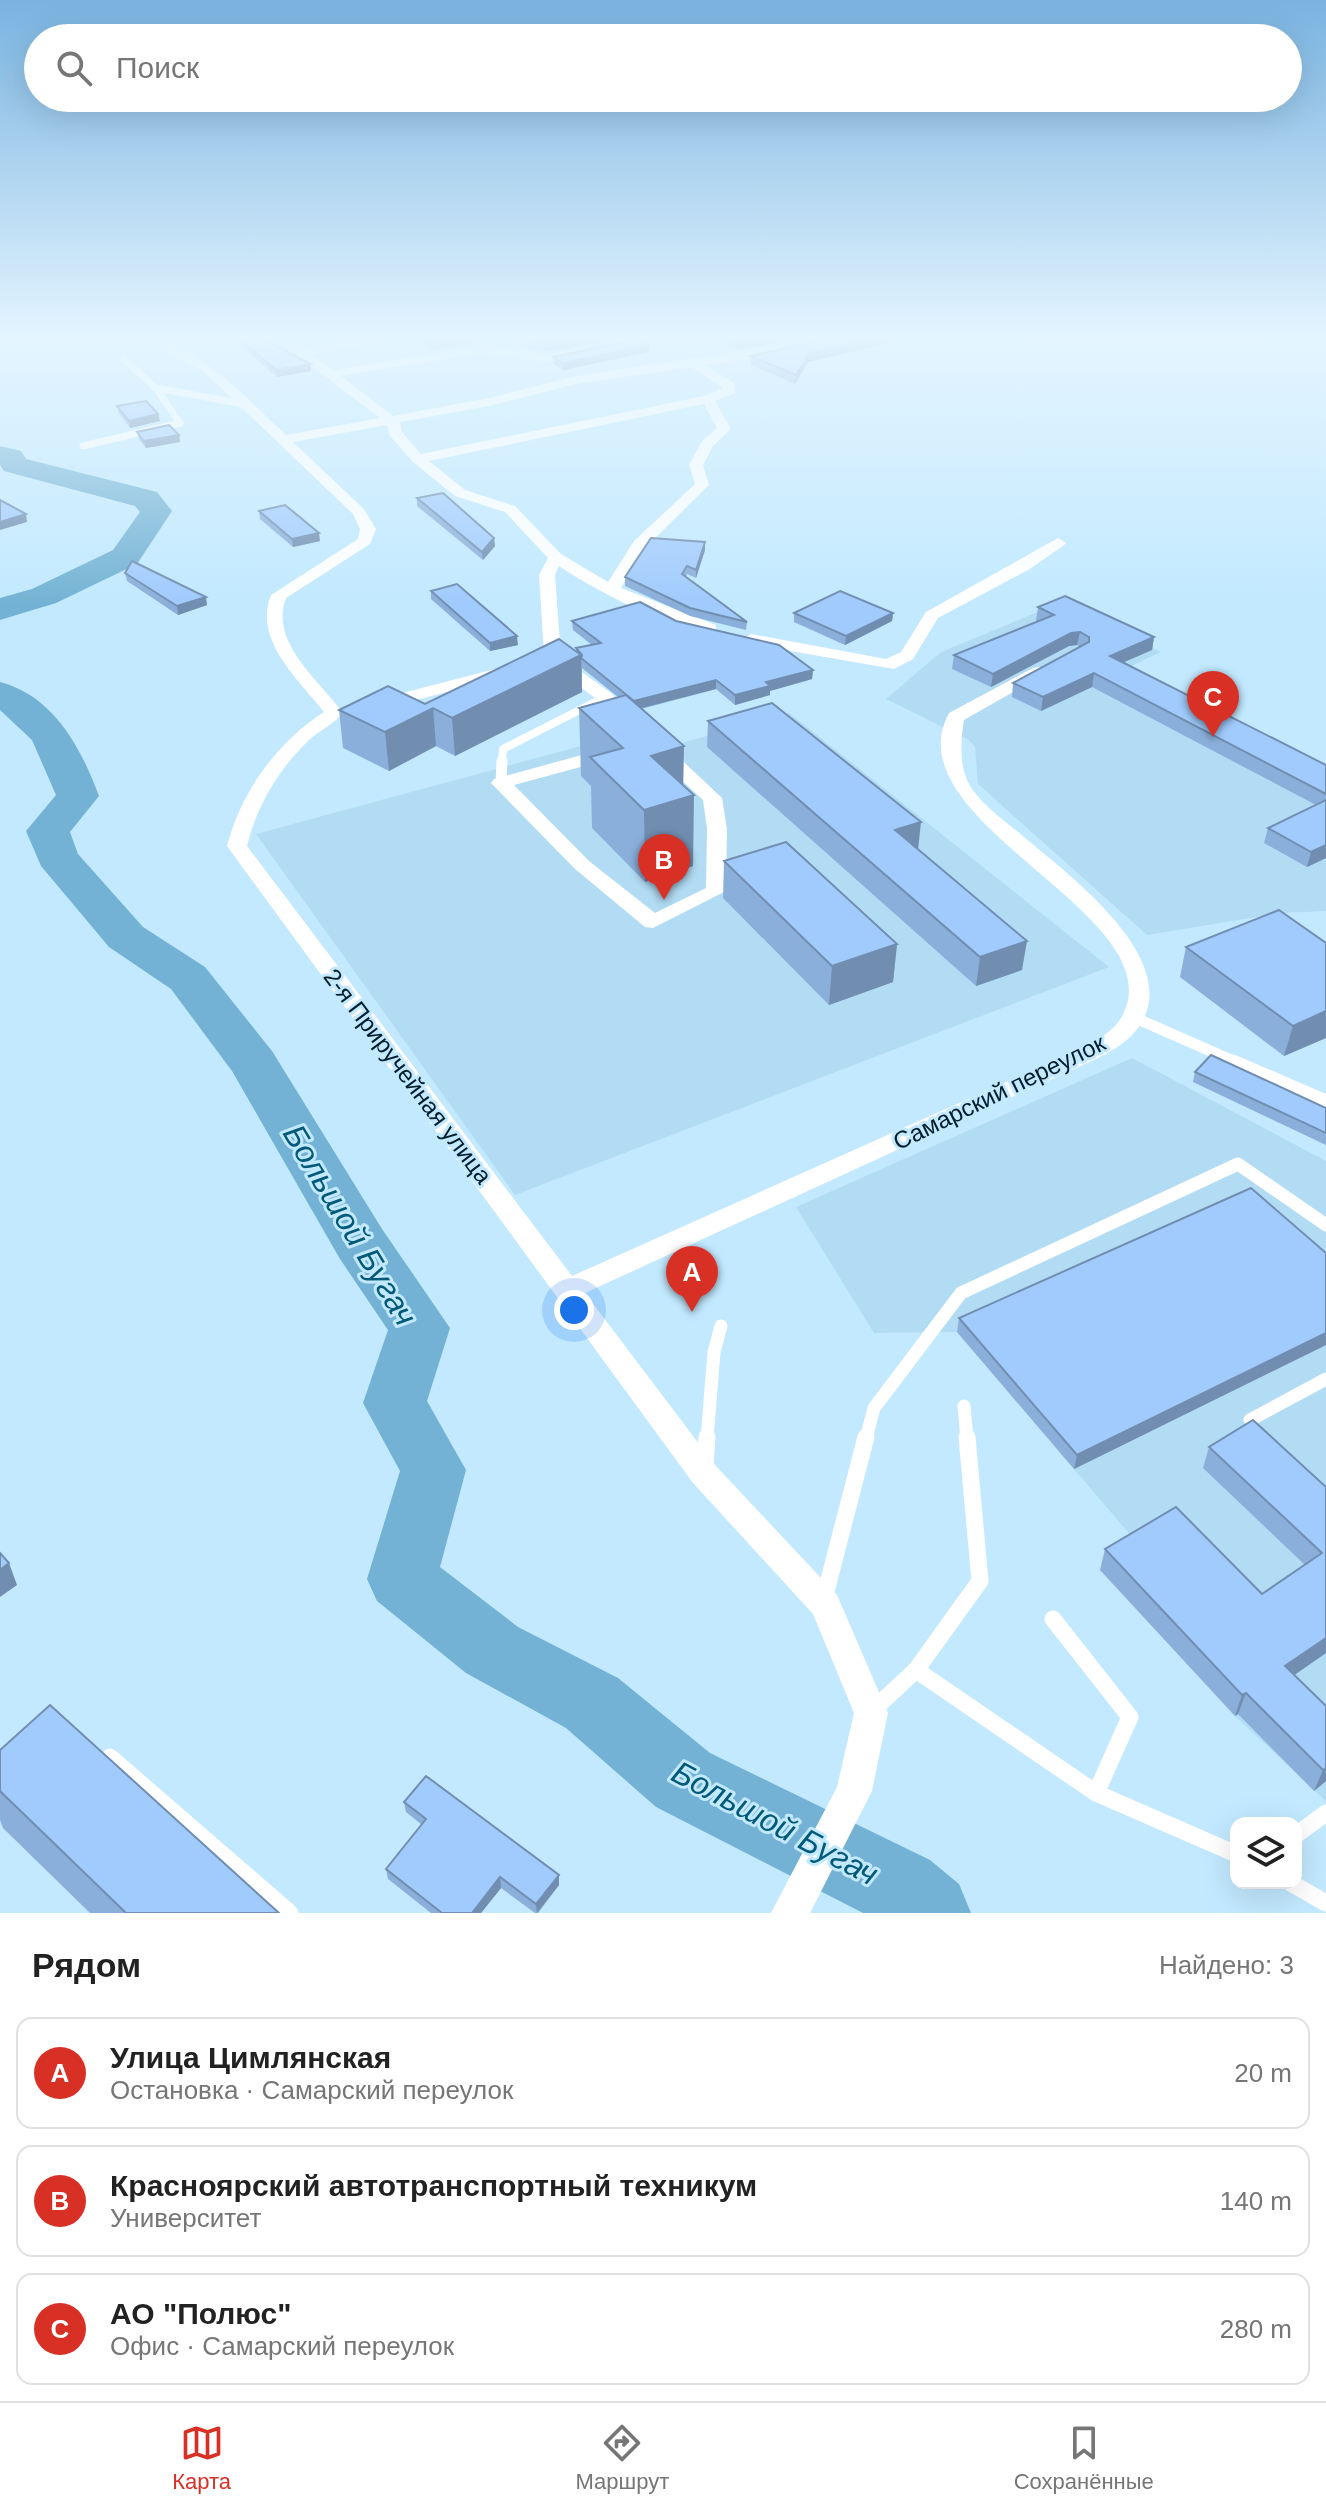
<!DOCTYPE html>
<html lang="ru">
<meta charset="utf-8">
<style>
:root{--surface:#fff;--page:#f2f2f2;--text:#222;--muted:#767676;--line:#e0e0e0;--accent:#d93025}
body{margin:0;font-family:Helvetica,sans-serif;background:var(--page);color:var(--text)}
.controls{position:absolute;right:24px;bottom:24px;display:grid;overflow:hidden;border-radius:16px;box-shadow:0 8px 32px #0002}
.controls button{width:72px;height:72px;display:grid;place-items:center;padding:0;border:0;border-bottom:2px solid var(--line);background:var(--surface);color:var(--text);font:40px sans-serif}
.you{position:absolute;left:574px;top:1310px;width:28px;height:28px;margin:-20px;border:6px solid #fff;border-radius:50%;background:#1a73e8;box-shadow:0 0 0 12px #1a73e833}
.badge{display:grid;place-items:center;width:52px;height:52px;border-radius:50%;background:var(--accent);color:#fff;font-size:26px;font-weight:700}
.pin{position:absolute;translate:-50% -66px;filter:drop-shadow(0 2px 4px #0008)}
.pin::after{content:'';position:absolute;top:42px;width:28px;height:24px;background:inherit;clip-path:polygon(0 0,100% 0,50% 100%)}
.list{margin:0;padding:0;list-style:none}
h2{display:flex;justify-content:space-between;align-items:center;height:104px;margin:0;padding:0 32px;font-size:34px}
h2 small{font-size:26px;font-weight:400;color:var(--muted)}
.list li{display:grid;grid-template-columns:52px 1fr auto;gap:24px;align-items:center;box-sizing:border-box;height:112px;margin:0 16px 16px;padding:0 16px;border:2px solid var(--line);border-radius:16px}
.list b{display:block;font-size:30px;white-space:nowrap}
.list p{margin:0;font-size:26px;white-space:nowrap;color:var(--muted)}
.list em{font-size:26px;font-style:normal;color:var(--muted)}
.icon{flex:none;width:44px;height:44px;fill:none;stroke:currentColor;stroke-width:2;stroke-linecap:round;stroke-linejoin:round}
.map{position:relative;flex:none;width:1326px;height:1913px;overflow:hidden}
.search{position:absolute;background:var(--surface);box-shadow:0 8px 32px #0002;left:24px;right:24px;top:24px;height:88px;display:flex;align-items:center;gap:20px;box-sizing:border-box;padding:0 28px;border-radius:44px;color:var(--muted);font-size:30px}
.sheet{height:488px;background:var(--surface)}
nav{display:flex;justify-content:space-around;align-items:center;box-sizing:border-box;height:112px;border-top:2px solid var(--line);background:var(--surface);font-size:22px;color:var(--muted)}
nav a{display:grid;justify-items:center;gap:4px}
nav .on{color:var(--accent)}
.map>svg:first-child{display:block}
.built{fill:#b1dcf4}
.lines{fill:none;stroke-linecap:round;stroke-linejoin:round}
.river{fill:#73b2d4;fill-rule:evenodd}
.lane-far4{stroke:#fff;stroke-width:7}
.lane-far3{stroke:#fff;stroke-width:8}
.lane-far2{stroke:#fff;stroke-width:11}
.lane-far1{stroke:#fff;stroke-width:13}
.lane{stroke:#fff;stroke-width:17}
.street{fill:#fff;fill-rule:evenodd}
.wall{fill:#8aafda}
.shaded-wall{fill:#718eb1}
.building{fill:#a1cbfd;stroke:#718eb1;stroke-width:2}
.labels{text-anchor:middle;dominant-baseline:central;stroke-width:6;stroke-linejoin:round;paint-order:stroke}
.street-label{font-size:24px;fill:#021d2a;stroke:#c2e9ff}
.near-water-label{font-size:32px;font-style:italic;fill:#02597a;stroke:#c2e9ff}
</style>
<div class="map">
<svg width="1326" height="1913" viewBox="0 0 1326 1913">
<rect width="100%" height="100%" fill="#c2e9ff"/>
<g class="built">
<polygon points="1057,604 1161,652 1127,668 1326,767 1326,911 1281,913 1147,935 978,784 975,747 969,740 886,699 941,652"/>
<polygon points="789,713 1109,967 515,1195 256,834 614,737 635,756"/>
<polygon points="1132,1058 1326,1161 1326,1801 1235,1716 1100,1570 1139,1545 957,1332 874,1333 796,1207"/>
</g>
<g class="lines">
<g class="river">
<polygon points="0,446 21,451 26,459 157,492 172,511 137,564 56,603 0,620 0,598 32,589 113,550 140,512 135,506 4,471 0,465"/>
<path d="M0,682C54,696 81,748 99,796L70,832L78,854L143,927L205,967L272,1051L382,1229L450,1328L427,1401L466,1470L440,1567L518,1627L618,1678L710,1753L930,1860L959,1884L971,1913H863L656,1807L566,1728L466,1673L377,1601L367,1579L400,1471L363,1403L388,1330L340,1259L232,1071L171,989L109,947L41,866L26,831L56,795L32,740L0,710Z"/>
</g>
<g class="lane-far4">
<polyline points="303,352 391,337"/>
<polyline points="156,388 244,404"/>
<polyline points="83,446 180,423 156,388 125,360"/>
</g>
<polyline class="lane-far3" points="502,763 503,749 605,697"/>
<g class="lane-far2">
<polyline points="501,783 502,761"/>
<polyline points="1133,1017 1238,1063"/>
</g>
<g class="lane-far1">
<polyline points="1233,1061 1326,1101"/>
<polyline points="964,1406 967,1439"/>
<polyline points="1250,1420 1326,1379"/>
<polyline points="707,1439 714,1352 721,1326"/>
<polyline points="866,1439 874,1408 961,1293 1238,1164 1326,1225"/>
</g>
<g class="lane">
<polyline points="705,1466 707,1437"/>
<polyline points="824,1599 866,1437"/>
<polyline points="1053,1619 1130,1717 1096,1793"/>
<polyline points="916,1670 980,1581 967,1437"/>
<polyline points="874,1709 916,1670 1096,1793 1236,1854"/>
<polyline points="110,1757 290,1913"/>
<polyline points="1296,1835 1326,1813"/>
<polyline points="1291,1883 1326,1903"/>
</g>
<g class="street">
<polygon points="0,337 8,337 0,341"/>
<path d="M139,337C189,334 251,403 286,435L380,418L284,345L282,342L288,338L333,370L482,345L547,354L643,337H667L547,362L482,353L341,376L393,416L489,398L576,376L832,337H855L788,353L705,365L734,383L735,393L715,401L731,429L713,446L703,465L709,485L645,548L621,588L716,625V633C686,639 586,585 559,566L555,575L561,657L611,693L635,717V725H623L599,701L550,664L540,666L531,661L544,655L539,575L548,558L505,512L455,496L413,462L390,436L387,425L293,442L364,509L376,529L370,544L286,598C269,642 319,680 343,713C334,724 320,730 309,740C279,769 257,805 247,846L572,1276L1060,1058C1079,1048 1109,1038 1121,1018C1180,916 889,824 949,713L1033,668L1039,667L1048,672L964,720C961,739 959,761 967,780C977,802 1005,821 1023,836C1066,873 1175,952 1144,1018C1132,1044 1101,1057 1076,1068L585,1293L715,1465L837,1595L888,1713L872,1791L810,1913H771L837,1787L854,1713L813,1614L693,1483L227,846C241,792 277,742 324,712C298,679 253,640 271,595L358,539L360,529L353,514L203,371ZM691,367L723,388L704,396L421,454L402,432L400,422L489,406L576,384ZM704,404L717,428L702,441L689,465L695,484L634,541L608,582L561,554L515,506L465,490L429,461Z"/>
<polygon points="1058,538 1066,543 1063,546 1028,570 938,618 913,659 894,669 751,644 743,639 751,634 886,659 901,652 926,612"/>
<polygon points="499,668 508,673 505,677 385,708 376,703 379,699"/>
<polygon points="663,747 670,749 722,798 727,829 726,891 653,928 645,927 575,869 491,783 494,779 600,750 614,750 614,758 514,785 589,861 655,913 706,888 707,829 703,800 656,757 656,749"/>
</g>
</g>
<g class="wall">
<polygon points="232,337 259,337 311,364 311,371 277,377 233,339"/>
<polygon points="413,337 635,337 547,351 530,349 512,337 432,350"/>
<polygon points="713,337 814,337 736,349"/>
<polygon points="649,345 649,352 563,370 553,364 553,357"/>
<polygon points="751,356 808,362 795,384 751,365"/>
<polygon points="117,406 158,414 160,421 130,428 119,413"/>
<polygon points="137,432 179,435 180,442 146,448 139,439"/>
<polygon points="417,498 494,538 495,546 483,560 417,506"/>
<polygon points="259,511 320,541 293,547 260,519"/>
<polygon points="705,550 696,578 687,574 686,577 747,622 746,630 690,616 625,586 625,577"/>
<polygon points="125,573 207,605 178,615 127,581"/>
<polygon points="431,591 518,645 490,651 431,599"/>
<polygon points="1038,607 1154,637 1152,650 1124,662 1326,765 1326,858 1307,867 1264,843 1268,828 1316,805 1092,687 1041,711 1012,697 1013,683 1080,647 1077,645 1069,646 991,687 952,669 954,655 1038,621 1036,621"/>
<polygon points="794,613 893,613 892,621 845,645 794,622"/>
<polygon points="572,621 676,621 813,670 812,679 770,691 770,695 735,705 716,689 641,709 683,785 693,866 645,882 592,828 591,786 581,776 579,708 618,697 582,668 582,692 455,756 436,746 389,771 343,748 339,710 425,704 576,652 576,648 592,645 573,630"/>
<polygon points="708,721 1022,970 976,986 707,747"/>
<polygon points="724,861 897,944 893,982 829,1005 723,898"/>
<polygon points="1326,943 1326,1038 1284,1056 1180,977 1186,947"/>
<polygon points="1195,1072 1326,1108 1326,1145 1193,1082"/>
<polygon points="1326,1253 1326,1345 1074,1469 957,1332 959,1318"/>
<polygon points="1209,1447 1326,1487 1326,1653 1294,1675 1326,1706 1326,1781 1314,1791 1238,1714 1235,1716 1100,1570 1105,1549 1262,1594 1305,1565 1203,1468"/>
<polygon points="0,1750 279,1913 90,1913 3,1828 0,1820"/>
<polygon points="404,1802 559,1875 559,1885 538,1913 535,1913 501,1888 481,1913 431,1913 388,1879 386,1869 422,1825 406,1812"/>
</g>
<g class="shaded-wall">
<polygon points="462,337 512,337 432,350 431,342"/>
<polygon points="583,337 635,337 547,351 547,342"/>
<polygon points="759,337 814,337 736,349 736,340"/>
<polygon points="880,337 915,337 808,362 795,384 796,375 809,354"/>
<polygon points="649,345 649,352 563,370 563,363"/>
<polygon points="311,364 311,371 277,377 276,370"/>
<polygon points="158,414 160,421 130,428 129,421"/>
<polygon points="179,435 180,442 146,448 144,441"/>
<polygon points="26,514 27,522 0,530 0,522"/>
<polygon points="319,533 320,541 293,547 292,539"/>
<polygon points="494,538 495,546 483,560 482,552"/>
<polygon points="705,542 705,550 696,578 696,570"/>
<polygon points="206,597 207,605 178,615 177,606"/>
<polygon points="893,613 892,621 845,645 846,636"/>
<polygon points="1080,632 1077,645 1069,646 991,687 993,674 1071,633"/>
<polygon points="517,636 518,645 490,651 490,643"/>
<polygon points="1154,637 1152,650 1108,669 1110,656"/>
<polygon points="581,655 582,692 455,756 452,718"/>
<polygon points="813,670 812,679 770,691 770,695 735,705 735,695 766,682"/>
<polygon points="1094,673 1092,687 1041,711 1043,697"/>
<polygon points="716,680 716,689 634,710 634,701"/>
<polygon points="433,708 436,746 389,771 385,732"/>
<polygon points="684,746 683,798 694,795 693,866 645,882 644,810 651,756"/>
<polygon points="921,822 918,850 895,830"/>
<polygon points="1326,845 1326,858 1307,867 1311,852"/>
<polygon points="1027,941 1022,970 976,986 980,957"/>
<polygon points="897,944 893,982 829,1005 832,966"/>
<polygon points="1326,1011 1326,1038 1284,1056 1293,1026"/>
<polygon points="1326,1333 1326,1345 1074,1469 1077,1455"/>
<polygon points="9,1563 17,1585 0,1597 0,1570"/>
<polygon points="1326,1638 1326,1653 1277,1687 1285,1666"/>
<polygon points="1246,1693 1238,1714 1235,1716 1242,1695"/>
<polygon points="1326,1768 1326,1781 1314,1791 1323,1770"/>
<polygon points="559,1875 559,1885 537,1913 536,1904"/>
<polygon points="500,1877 501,1888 481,1913 472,1913"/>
</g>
<g class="building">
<polygon points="237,337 259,337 311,364 276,370"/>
<polygon points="424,337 462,337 431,342"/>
<polygon points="525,337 583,337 547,342 530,340"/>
<polygon points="730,337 759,337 736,340"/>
<polygon points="834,337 880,337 809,354 796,375 751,356"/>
<polygon points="638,339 649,345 563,363 553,357"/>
<polygon points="146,401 158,414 129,421 117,406"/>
<polygon points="169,425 179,435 144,441 137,432"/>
<polygon points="443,493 494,538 482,552 417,498"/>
<polygon points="0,500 26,514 0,522"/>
<polygon points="285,505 319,533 292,539 259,511"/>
<polygon points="651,538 705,542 696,570 687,566 682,574 747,622 690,608 625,577"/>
<polygon points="132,561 206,597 177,606 125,573"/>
<polygon points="457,584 517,636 490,643 431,591"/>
<polygon points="840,591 893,613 846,636 794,613"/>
<polygon points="1065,596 1154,637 1110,656 1326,765 1326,794 1094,673 1043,697 1013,683 1089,642 1089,637 1080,632 1071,633 993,674 954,655 1054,615 1038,607"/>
<polygon points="640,602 676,621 779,645 813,670 766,682 770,686 735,695 716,680 634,701 581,658 582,655 576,648 601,643 572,621"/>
<polygon points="559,639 581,655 452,718 433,708 385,732 339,710 388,686 425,704"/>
<polygon points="626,695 684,746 651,756 694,795 644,810 590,757 623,748 579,708"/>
<polygon points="772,703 921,822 895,830 1027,941 980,957 708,721"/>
<polygon points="1326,800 1326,845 1311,852 1268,828"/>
<polygon points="786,842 897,944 832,966 724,861"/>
<polygon points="1279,910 1326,943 1326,1011 1293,1026 1186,947"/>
<polygon points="1211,1055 1326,1108 1326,1133 1195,1072"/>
<polygon points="1251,1188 1326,1253 1326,1333 1077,1455 959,1318"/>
<polygon points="1253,1420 1326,1487 1326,1638 1285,1666 1326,1706 1326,1768 1323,1770 1246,1693 1242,1695 1105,1549 1176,1507 1262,1594 1322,1553 1209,1447"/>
<polygon points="0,1553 9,1563 0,1570"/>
<polygon points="50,1705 279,1913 126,1913 0,1791 0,1750"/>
<polygon points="426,1776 559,1875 536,1904 500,1877 472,1913 442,1913 386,1869 426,1819 404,1802"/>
</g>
<linearGradient id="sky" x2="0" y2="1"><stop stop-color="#79b3e0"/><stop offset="0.56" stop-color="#e4f5ff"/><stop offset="1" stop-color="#e4f5ff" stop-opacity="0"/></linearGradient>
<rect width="1326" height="605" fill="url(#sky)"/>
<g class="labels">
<g class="street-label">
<text transform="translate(408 1076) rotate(53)">2-я Приручейная улица</text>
<text transform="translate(999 1092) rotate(-26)">Самарский переулок</text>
</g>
<g class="near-water-label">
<text transform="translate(350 1225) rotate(59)">Большой Бугач</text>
<text transform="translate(775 1823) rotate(28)">Большой Бугач</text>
</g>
</g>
</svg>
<div class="controls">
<button><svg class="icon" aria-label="layers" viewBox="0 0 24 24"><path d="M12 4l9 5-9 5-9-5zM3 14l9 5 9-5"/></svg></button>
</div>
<div class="you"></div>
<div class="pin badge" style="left:692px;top:1312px">A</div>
<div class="pin badge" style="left:664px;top:900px">B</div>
<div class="pin badge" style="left:1213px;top:737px">C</div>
<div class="search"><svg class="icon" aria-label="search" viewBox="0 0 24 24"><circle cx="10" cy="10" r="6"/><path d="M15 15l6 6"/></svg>Поиск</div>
</div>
<section class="sheet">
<h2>Рядом<small>Найдено: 3</small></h2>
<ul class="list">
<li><span class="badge">A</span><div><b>Улица Цимлянская</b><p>Остановка · Самарский переулок</p></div><em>20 m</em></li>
<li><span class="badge">B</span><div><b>Красноярский автотранспортный техникум</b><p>Университет</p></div><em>140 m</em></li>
<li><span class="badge">C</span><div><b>АО &quot;Полюс&quot;</b><p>Офис · Самарский переулок</p></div><em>280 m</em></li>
</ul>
</section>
<nav>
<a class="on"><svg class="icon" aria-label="map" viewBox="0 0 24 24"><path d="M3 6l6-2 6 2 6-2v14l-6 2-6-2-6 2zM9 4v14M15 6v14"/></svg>Карта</a>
<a><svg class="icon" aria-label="directions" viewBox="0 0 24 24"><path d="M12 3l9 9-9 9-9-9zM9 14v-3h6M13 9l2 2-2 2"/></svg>Маршрут</a>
<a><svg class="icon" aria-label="saved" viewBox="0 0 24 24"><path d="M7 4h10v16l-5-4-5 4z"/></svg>Сохранённые</a>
</nav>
